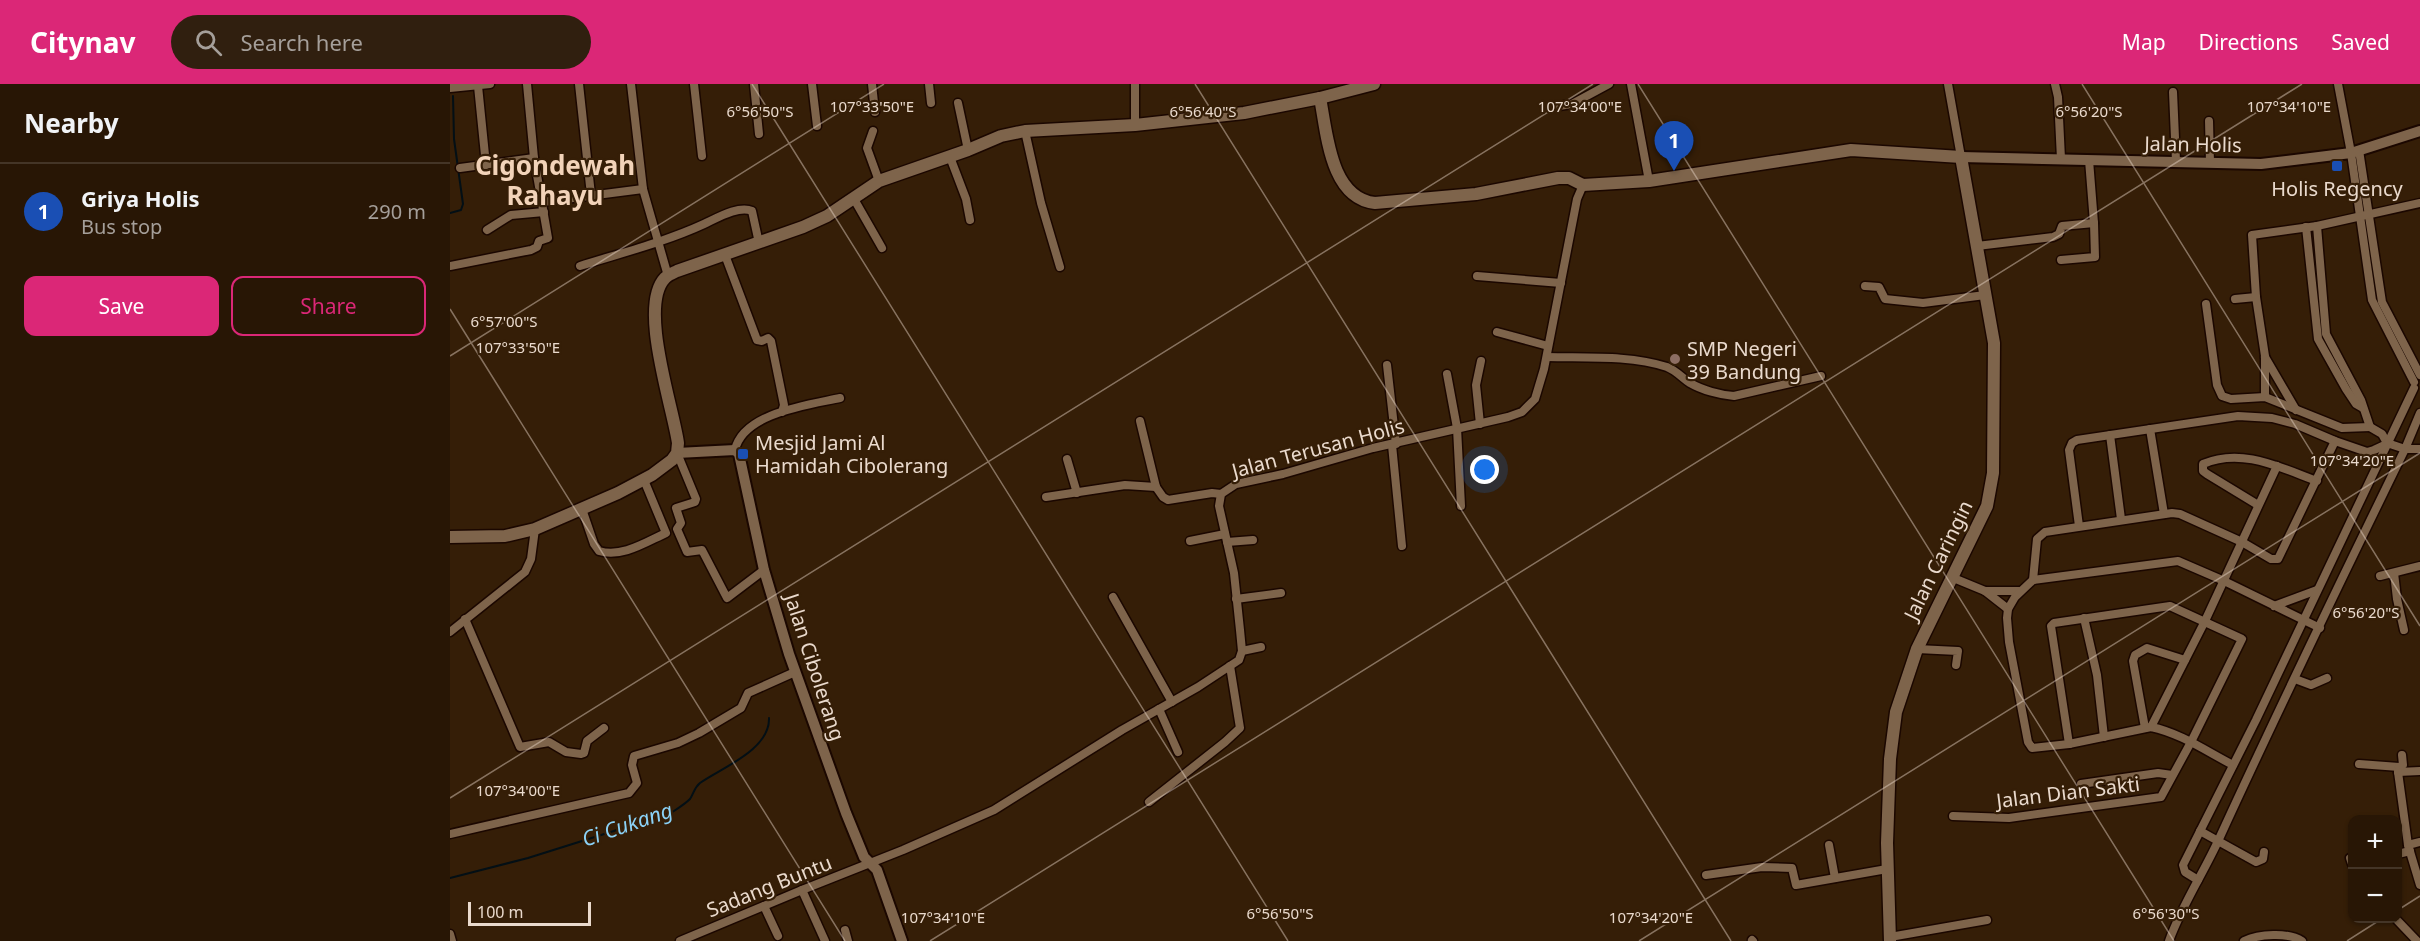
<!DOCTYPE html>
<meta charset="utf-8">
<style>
:root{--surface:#281605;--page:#301f0f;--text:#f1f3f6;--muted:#a59f9a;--line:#443527;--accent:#db2777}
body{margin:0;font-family:"Noto Sans",sans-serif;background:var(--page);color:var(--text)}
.controls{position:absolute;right:18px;bottom:18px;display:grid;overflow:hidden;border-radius:12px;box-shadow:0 2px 4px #0004}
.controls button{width:54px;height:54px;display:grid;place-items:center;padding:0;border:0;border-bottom:2px solid var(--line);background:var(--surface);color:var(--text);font:30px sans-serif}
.scale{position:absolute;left:18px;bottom:15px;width:123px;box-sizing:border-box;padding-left:6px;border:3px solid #eadacd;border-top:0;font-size:16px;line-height:21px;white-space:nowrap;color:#eadacd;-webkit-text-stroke:4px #351e07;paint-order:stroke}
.you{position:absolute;left:1035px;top:386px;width:21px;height:21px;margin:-15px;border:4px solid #fff;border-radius:50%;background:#1a73e8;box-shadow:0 0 0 9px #1a73e833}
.badge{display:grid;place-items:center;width:39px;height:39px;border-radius:50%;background:var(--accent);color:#fff;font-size:20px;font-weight:700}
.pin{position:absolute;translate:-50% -50px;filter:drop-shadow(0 2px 3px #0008)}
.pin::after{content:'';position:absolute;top:32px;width:21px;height:18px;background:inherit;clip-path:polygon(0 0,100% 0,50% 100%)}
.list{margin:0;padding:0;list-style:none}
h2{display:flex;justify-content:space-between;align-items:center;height:78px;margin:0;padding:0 24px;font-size:26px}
h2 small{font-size:20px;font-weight:400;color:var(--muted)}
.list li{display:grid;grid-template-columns:39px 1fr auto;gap:18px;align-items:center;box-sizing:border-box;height:96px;padding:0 24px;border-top:2px solid var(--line)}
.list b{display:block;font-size:22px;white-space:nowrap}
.list p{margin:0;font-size:20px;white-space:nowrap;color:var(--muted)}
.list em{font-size:20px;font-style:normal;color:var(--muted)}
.actions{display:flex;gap:12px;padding:18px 24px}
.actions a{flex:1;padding:14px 0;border:2px solid var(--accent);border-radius:12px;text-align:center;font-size:21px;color:var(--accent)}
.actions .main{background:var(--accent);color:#fff}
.icon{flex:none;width:33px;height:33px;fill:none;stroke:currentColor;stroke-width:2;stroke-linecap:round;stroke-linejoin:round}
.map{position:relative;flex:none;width:1970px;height:857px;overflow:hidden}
header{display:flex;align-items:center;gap:36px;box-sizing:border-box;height:84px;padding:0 30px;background:var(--accent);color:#fff}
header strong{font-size:28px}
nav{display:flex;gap:33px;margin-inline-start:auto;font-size:21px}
.search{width:420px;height:54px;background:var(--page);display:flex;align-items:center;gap:15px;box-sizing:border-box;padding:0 21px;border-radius:33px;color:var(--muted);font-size:22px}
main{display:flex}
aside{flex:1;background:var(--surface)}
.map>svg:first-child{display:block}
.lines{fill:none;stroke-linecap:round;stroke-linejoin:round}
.stream{stroke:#030f15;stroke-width:2}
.minor-casing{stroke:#1b0700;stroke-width:11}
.tertiary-casing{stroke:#1b0700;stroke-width:14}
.secondary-casing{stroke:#1b0700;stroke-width:15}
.minor{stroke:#7e644b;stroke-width:8}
.tertiary{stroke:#7e644b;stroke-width:10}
.secondary{stroke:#7e644b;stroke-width:12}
.ticks{fill:none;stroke:#eadacd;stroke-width:1.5;stroke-opacity:0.45}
.transit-dot{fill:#1a4fb4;stroke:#351e07;stroke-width:2}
.education-dot{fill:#8d6e63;stroke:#351e07;stroke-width:2}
.labels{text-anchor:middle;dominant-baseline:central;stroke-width:4.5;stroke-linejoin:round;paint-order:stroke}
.street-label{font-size:20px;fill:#eadacd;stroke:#351e07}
.poi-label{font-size:20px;fill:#eadacd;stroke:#351e07;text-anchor:start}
.water-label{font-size:21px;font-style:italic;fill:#8bd2f7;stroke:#351e07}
.district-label{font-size:26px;font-weight:bold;fill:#f2d3b9;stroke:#351e07}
.ticks-label{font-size:15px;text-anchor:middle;fill:#eadacd;stroke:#351e07;stroke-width:4.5;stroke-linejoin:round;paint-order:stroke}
</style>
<header>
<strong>Citynav</strong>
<div class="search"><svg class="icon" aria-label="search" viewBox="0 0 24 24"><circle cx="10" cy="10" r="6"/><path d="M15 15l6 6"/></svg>Search here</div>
<nav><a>Map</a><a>Directions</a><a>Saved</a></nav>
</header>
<main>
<aside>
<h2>Nearby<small></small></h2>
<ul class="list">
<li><span class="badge" style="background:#1a4fb4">1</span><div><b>Griya Holis</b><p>Bus stop</p></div><em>290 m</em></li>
</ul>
<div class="actions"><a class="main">Save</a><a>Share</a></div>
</aside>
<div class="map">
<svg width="1970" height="857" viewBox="0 0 1970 857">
<rect width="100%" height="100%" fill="#351e07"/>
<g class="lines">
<g class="stream">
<polyline points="0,129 11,126 13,120 4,55 3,12"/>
<path d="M0,794L78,774L221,729C227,725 235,720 240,715C244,709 244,704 250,699C271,684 320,666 319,634"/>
</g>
<defs>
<g id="minor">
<polyline points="129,0 141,111"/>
<polyline points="181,0 193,105 218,192"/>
<polyline points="244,0 252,72"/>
<polyline points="304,0 309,50"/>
<polyline points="362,0 367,42"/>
<polyline points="422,0 425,28"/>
<polyline points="479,0 481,19"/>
<polyline points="685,0 685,41"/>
<polyline points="1181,0 1199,97"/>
<polyline points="1498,0 1511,73"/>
<polyline points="1605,0 1608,13 1611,75"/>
<polyline points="1888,0 1901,69 1922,216 1964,298"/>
<polyline points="28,2 36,81"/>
<polyline points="0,4 40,0"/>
<polyline points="1723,8 1726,77"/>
<polyline points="508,19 518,66"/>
<polyline points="1109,22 1122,20 1159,0"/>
<polyline points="1759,37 1760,79"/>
<polyline points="423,47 417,64 429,97"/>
<polyline points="575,47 591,119 610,183"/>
<polyline points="1909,66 1932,218 1970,291"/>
<polyline points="500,73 516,115 520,136"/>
<polyline points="10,84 84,74"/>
<polyline points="404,115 432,164"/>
<polyline points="92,118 193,105"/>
<polyline points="1867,142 1876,250 1911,316 1920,343 1932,350 1937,359"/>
<polyline points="1856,143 1868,255 1896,305 1906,320 1913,324"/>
<polyline points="37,146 61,131 94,128"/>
<polyline points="1527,162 1603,153 1609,150 1612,142 1644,139"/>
<polyline points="275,171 307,256 312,257 318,254 321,257 334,321 332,328"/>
<polyline points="1611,176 1645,173 1644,139 1639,76"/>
<polyline points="0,182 81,166 87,163 89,157 98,154 84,74 77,0"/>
<path d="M130,182C171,169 215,158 254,140C267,134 289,121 302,127L309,159"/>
<polyline points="1027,192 1111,199"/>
<polyline points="1415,202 1429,203 1435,215 1473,219 1535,211"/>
<polyline points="1785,215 1806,213"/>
<polyline points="1756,220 1767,301 1772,312 1781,315 1815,313 1892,344 1920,343"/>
<polyline points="1047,248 1098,262"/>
<path d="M1097,273C1136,274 1180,271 1217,283C1227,287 1232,294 1240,299C1252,306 1270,311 1284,312L1371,292"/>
<polyline points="1815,273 1846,326"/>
<polyline points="937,281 946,360"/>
<polyline points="997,290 1007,344 1011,422"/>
<polyline points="1815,313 1815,272 1806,213 1802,151 1867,142 1970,119"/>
<polyline points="690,337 706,403 713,413 718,416 762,409 771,410"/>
<polyline points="1030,340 1026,301 1031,277"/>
<polyline points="1700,345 1714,430"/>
<polyline points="1660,351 1671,435"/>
<polyline points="1937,359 1955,365 1970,365"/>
<polyline points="942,361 952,462"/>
<path d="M285,366C293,329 358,321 390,314"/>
<polyline points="227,369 246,415 245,418 226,424 231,439 227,445 237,468 252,466 277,514 314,486"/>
<polyline points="617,375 627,409"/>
<polyline points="596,413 675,401 706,403"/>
<path d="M1808,421L1757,390L1753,387V380C1792,363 1831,384 1867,397"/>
<path d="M132,425L144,460L149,467C172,474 196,458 216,449L194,396"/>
<polyline points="1629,442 1619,366 1622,359 1627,356 1788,332 1822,334 1845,340 1885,357 1917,368 1924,366 1937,360"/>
<polyline points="740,457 775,450"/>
<polyline points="777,458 803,456"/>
<polyline points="1944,489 1947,515 1954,546"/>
<polyline points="1930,492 1970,482"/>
<polyline points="1501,493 1535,507 1558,525"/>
<polyline points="1583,496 1587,455 1595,448 1722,429 1730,430 1792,458 1821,475 1828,475 1885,357"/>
<polyline points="1535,507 1569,507"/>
<polyline points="663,513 722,618"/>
<polyline points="786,515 831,509"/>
<polyline points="1824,522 1867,506"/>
<polyline points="1634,534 1647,591 1654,653"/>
<polyline points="15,535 70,663 99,658 116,668 131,670 134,669 137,657 154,644"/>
<polyline points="0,548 75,488 81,475 85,445"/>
<polyline points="1467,565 1508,567 1506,581"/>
<polyline points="792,567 811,563"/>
<polyline points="1845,595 1861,601 1877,594"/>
<polyline points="709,625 728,668"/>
<polyline points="1701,643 1755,537 1827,382"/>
<polyline points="1695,644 1683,577 1685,571 1697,564 1735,576"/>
<polyline points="1909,680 1949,683 1948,688 1970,687"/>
<path d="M1783,681C1756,667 1730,649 1701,643L1619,660L1582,664L1578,658L1559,558L1557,534L1558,525L1565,513L1583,496L1728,477L1772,496L1870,544"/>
<polyline points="1949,683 1953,681 1952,671"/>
<polyline points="1948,688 1958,761 1970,801"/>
<polyline points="1631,700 1708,689 1722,691"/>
<polyline points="699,718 775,658 790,644 780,582"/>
<polyline points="1503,732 1559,734 1711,713 1741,658 1792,555 1720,522 1604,539 1601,542 1619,660"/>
<polyline points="1750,747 1806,778 1813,775 1814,768"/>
<polyline points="0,750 179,709 187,699 182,681 184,672 228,659 249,649 291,624 298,609 345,588"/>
<polyline points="1379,761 1385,794"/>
<polyline points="1958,761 1970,758"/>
<polyline points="1948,770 1960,767"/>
<polyline points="1902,773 1900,774 1902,780"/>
<polyline points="1256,791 1312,783 1342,784 1346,801 1437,785"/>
<polyline points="1748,796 1735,788 1733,781 1806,636 1964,304"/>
<polyline points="352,806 375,857"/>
<polyline points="314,822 328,852"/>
<polyline points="1945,834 1967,857"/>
<polyline points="395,846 398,857"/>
<polyline points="0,850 2,857"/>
<polyline points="1440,853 1537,836"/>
<polyline points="1302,856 1303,857"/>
<polyline points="230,857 352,806 453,766 544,726 672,646 748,603 789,576 792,567 790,546 784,489 769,422 771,410 786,400 833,390 923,364 1058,333 1072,328 1085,315 1094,285 1127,115 1133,101"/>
<path d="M1719,857C1732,821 1753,790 1769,755C1829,624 1892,494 1955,365L1970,329"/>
<path d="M1794,857C1809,850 1838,848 1852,857"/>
</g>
<g id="tertiary">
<polyline points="1511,73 1811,80 1901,69 1970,47"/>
<polyline points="227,369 285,366 289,370 314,486 339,570 396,729 414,773 427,786 452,857"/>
</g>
<g id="secondary">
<path d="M870,14C877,49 880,114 925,119L1026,110L1108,94H1119L1133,101L1199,97L1401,66L1511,73L1544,259L1543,389L1537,422L1467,565L1446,628L1440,675L1437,759L1440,857"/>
<path d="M0,453L55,452L85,445L168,409L202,391L222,376L227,369L228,359C223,323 188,222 215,194C218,191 223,189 227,187L353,143L377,132L429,97L518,66L551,52L575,47L685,41L794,29L870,14L924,0"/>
</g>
</defs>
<use href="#minor" class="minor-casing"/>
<use href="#tertiary" class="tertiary-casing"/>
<use href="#secondary" class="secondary-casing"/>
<use href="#minor" class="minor"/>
<use href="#tertiary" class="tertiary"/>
<use href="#secondary" class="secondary"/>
</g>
<path class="ticks" d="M302,0L838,857M745,0L1281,857M1188,0L1724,857M1632,0L1970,542M0,225L395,857M0,272L434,0M0,714L1143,0M1948,826L1970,812M480,857L1852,0M1189,857L1970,369M1897,857L1933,834"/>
<g class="transit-dot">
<rect x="1881" y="76" width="12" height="12" rx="3"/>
<rect x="287" y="364" width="12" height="12" rx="3"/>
</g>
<circle class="education-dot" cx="1225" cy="275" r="6"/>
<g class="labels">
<g class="street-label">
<text transform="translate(1743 60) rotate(1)">Jalan Holis</text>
<text transform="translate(868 364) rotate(-15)">Jalan Terusan Holis</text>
<text transform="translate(1488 476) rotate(-64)">Jalan Caringin</text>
<text transform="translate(365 583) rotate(72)">Jalan Cibolerang</text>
<text transform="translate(1618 708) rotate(-7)">Jalan Dian Sakti</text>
<text transform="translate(319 802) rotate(-22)">Sadang Buntu</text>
</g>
<g class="poi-label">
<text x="1887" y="104" text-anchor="middle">Holis Regency</text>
<text x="1237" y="264">SMP Negeri<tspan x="1237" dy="23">39 Bandung</tspan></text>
<text x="305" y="358">Mesjid Jami Al<tspan x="305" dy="23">Hamidah Cibolerang</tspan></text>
</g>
<g class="water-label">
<text transform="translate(177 740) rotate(-19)">Ci Cukang</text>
</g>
<g class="district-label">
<text x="105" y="81">Cigondewah<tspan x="105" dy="30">Rahayu</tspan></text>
</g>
</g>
<g class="ticks-label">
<text x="422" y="28">107°33'50"E</text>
<text x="1130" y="28">107°34'00"E</text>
<text x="1839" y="28">107°34'10"E</text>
<text x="310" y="33">6°56'50"S</text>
<text x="753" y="33">6°56'40"S</text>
<text x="1639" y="33">6°56'20"S</text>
<text x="54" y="243">6°57'00"S</text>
<text x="68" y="269">107°33'50"E</text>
<text x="1902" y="382">107°34'20"E</text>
<text x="1916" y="534">6°56'20"S</text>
<text x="68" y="712">107°34'00"E</text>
<text x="830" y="835">6°56'50"S</text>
<text x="1716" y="835">6°56'30"S</text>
<text x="493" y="839">107°34'10"E</text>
<text x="1201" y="839">107°34'20"E</text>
</g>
</svg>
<div class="controls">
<button>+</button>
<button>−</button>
</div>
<div class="scale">100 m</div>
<div class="you"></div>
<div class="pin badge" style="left:1224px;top:87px;background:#1a4fb4">1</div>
</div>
</main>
